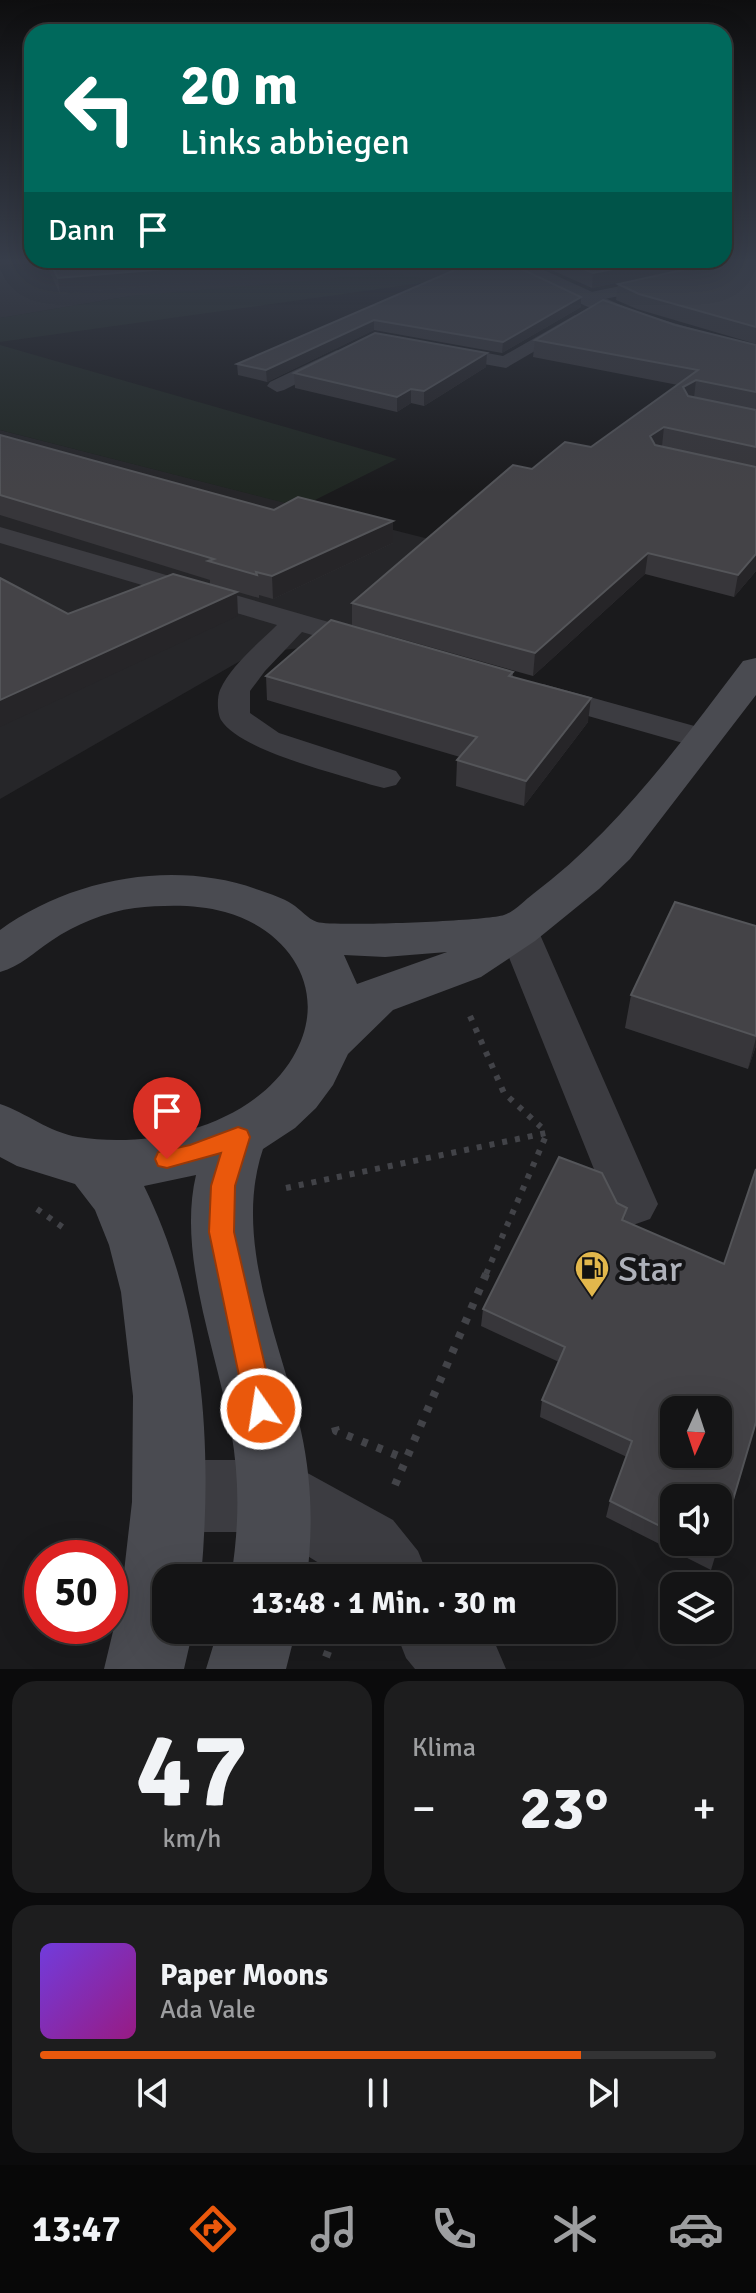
<!DOCTYPE html>
<html lang="de">
<meta charset="utf-8">
<style>
:root{--surface:#141415;--page:#1d1d1e;--text:#f1f3f6;--muted:#9d9ea0;--line:#333334;--accent:#ea580c}
body{margin:0;font-family:Signika,sans-serif;background:var(--page);color:var(--text);height:100vh;display:flex;flex-direction:column;font-size:30px;white-space:nowrap}
*{box-sizing:border-box;margin:0}
p{font-size:26px;color:var(--muted)}
.icon{flex:none;width:44px;height:44px;fill:none;stroke:currentColor;stroke-width:2;stroke-linecap:round;stroke-linejoin:round}
.map{position:relative;height:1669px;overflow:hidden}
.drawer{display:flex;flex-direction:column;gap:12px;padding:12px;background:#0b0b0c;flex:1}
.drawer>*{flex:none}
.top-card{position:absolute;left:24px;top:24px;width:708px;height:244px;border-radius:24px;box-shadow:0 8px 32px #0002,0 0 0 2px var(--line);background:#00695c;color:#fff;overflow:hidden}
.needle{width:52px;rotate:183deg}
.fabs{position:absolute;left:660px;top:1396px;display:grid;gap:16px}
.fabs a{display:grid;place-items:center;width:72px;height:72px;border-radius:16px;background:var(--surface);box-shadow:0 8px 32px #0002,0 0 0 2px var(--line);font-size:40px}
.speed{position:absolute;left:24px;top:1540px;display:flex;gap:16px;font-size:40px;font-weight:700;text-align:center}
.speed>*{display:grid;place-content:center;width:104px;height:104px;border-radius:50%;background:var(--surface);box-shadow:0 8px 32px #0002,0 0 0 2px var(--line);line-height:1}
.speed .limit{border:12px solid #d22;background:#fff;color:#111}
.pin{position:absolute;display:grid;place-items:center;width:68px;height:68px;color:#fff;margin:-82px -34px;border-radius:50% 50% 50% 0;rotate:-45deg;box-shadow:0 0 8px #0007}
.pin .icon{rotate:45deg}
.me{position:absolute;width:88px;margin:-44px;rotate:347deg;stroke-linejoin:round;filter:drop-shadow(0 0 6px #0008)}
.turn{display:flex;align-items:center;gap:28px;height:168px;padding:0 24px;font-size:36px}
.turn .icon{width:104px;height:104px;stroke-width:2.5}
.turn b{display:block;font-size:56px;line-height:68px}
.then{display:flex;align-items:center;height:76px;padding:0 24px;background:#0003;gap:16px;font-size:30px}
.big{font-size:60px;font-weight:700;line-height:1.1}
.drawer .card{flex:1;display:flex;flex-direction:column;justify-content:center;gap:12px;min-width:0;padding:0 28px;border-radius:24px;background:var(--page)}
.drawer .dial{align-items:center;gap:0}
.dial b{font-size:104px;line-height:1}
.song{display:flex;align-items:center;gap:24px}
.cover{width:96px;height:96px;border-radius:12px;background:linear-gradient(135deg,hsl(260 70% 55%),hsl(310 70% 35%))}
.played{height:8px;border-radius:4px;background:linear-gradient(90deg,var(--accent) 80%,var(--line) 80%)}
.keys{display:flex;justify-content:space-around;direction:ltr}
.heat{display:flex;justify-content:space-between;align-items:center;font-size:44px;direction:ltr}
.drawer .tiles{flex:1;display:grid;gap:12px;grid-template-columns:1fr 1fr}
.card:last-child{grid-column:span 2}
.trip{position:absolute;left:152px;top:1564px;width:464px;height:80px;border-radius:24px;background:var(--surface);box-shadow:0 8px 32px #0002,0 0 0 2px var(--line);font-weight:700;line-height:80px;text-align:center}
.tab-bar{display:flex;height:128px;justify-content:space-around;align-items:center;background:#080808;color:var(--muted)}
.tab-bar .icon{width:56px;height:56px}
.tab-bar .active{color:var(--accent)}
.tab-bar b{font-size:36px;color:var(--text)}
.map>svg:first-child{display:block}
.built{fill:#262629}
.green{fill:#202722}
.lines{fill:none;stroke-linecap:round;stroke-linejoin:round}
.path-far1{stroke:#424348;stroke-width:6;stroke-dasharray:5 8;stroke-linecap:butt}
.path{stroke:#424348;stroke-width:8;stroke-dasharray:6 10;stroke-linecap:butt}
.lane{fill:#3c3c41;fill-rule:evenodd}
.street{fill:#3c3c41;fill-rule:evenodd}
.secondary{fill:#4a4b51;fill-rule:evenodd}
.wall{fill:#37363a;fill-rule:evenodd}
.shaded-wall{fill:#262528}
.building{fill:#444347;stroke:#545559;stroke-width:2;fill-rule:evenodd}
.route{fill:#ea580c;stroke:#983908;stroke-width:2}
.labels{text-anchor:middle;stroke-width:8;stroke-linejoin:round;paint-order:stroke}
.near-poi-label{font-size:36px;fill:#aeb1ba;stroke:#151517;text-anchor:start}
</style>
<div class="map">
<svg width="756" height="1669" viewBox="0 0 756 1669">
<rect width="100%" height="100%" fill="#1a1a1c"/>
<path class="built" d="M0,259L32,260H498L436,281L131,296L0,318Z
M0,430L480,552L376,640L254,653L0,799Z"/>
<path class="green" d="M392,273L436,281L0,342V318L131,296Z
M0,345L397,459L301,507L0,430Z"/>
<g class="lines">
<path class="path-far1" d="M470,1016L504,1093L541,1127
M286,1188L546,1133
M37,1209L68,1231
M486,1274L545,1138"/>
<path class="path" d="M335,1427L336,1431L406,1459
M395,1485L487,1272
M74,1626L72,1635L77,1638
M326,1657L336,1630"/>
<path class="lane" d="M0,259H32L33,260L26,264L0,265Z
M665,277L671,279V285L586,303L578,298L586,293Z
M575,315L581,316L584,320L581,324L506,368L439,356L430,350L439,344L503,356Z
M337,350L346,356L344,360L284,390L277,392L267,386L270,382Z
M0,527L377,636L382,642L377,648L367,651L302,632L265,671L250,691V713L279,733L396,771L401,778L396,785L384,788L372,785C335,773 241,751 221,720C217,713 217,697 220,690C231,665 259,643 277,625L0,543Z
M543,684L716,732L720,739L716,746L704,749L532,700L528,693L532,686Z
M518,917L532,921L538,930L658,1204L650,1219L633,1225L616,1219L608,1204L498,930L504,921Z"/>
<path class="street" d="M499,260H522L636,312L756,347V361C681,343 610,320 541,285C527,278 508,271 499,260Z
M168,1460H276L302,1470L393,1520L418,1551L429,1578H343L269,1532H168L142,1522L132,1496L142,1470Z
M395,1630H486L494,1641L506,1669H415L406,1658Z"/>
<path class="secondary" d="M756,658V695L630,859L599,889L535,941L481,977L393,1010L348,1054L333,1085L316,1108L295,1128L263,1149C232,1241 281,1341 301,1431C312,1481 313,1528 307,1578H231C239,1528 240,1481 231,1431C217,1352 177,1255 196,1175L144,1186C204,1308 213,1444 201,1578H166V1630H193L184,1669H104L121,1598L132,1502L133,1396L121,1292L109,1245L95,1210L75,1184L17,1166L0,1157V1104C27,1113 48,1132 78,1137C152,1149 252,1126 293,1057C331,993 291,930 225,912C196,904 165,905 135,908C105,912 76,924 51,941C33,953 21,966 0,972V930C72,878 175,859 259,890C270,894 283,898 292,904C300,909 308,919 317,922C334,927 486,921 504,915C514,912 525,900 533,894C617,831 680,744 743,661ZM447,952L357,984L344,955L385,957Z
M218,1630H296L286,1669H206Z"/>
</g>
<path class="wall" d="M756,259V344L637,309L616,300L618,284L707,264L592,288L529,260H724Z
M44,260H443L60,294Z
M517,267L581,297V307L502,353L374,330L267,382L238,375L237,364Z
M675,325L756,345V571L734,597L645,574L533,676L352,625V603L532,469L591,447L678,385L533,357L535,340Z
M486,367L424,406L411,403L397,412L295,388L294,373Z
M0,435L393,543L273,599L259,595V598L210,584V580L0,515Z
M513,672V677L588,722L524,806L456,786L457,760L460,757L267,700L266,676Z
M756,926V1046L748,1069L625,1028L631,995Z
M559,1157L602,1173L617,1203L627,1208L624,1221L724,1264L756,1169V1422L711,1570L606,1517L610,1501L627,1457L540,1417L542,1400L559,1362L481,1326L483,1309ZM674,1410H718V1454H674ZM674,1498H718V1542H674Z"/>
<path class="shaded-wall" d="M275,260H443L60,294L58,278Z
M659,260H707V264L592,288L593,273Z
M581,297V307L502,353L503,342Z
M374,320V330L267,382L266,370Z
M487,353L486,367L424,406V391Z
M696,380L694,398L681,405L683,387Z
M411,389V403L397,412V397Z
M664,427L662,446L647,455L650,436Z
M393,521V543L273,599L272,576Z
M648,553L645,574L533,676L535,653Z
M756,554V571L734,597L738,575Z
M237,592L238,616L0,727V700Z
M591,698L588,722L524,806L526,781Z
M756,1038V1046L748,1069Z"/>
<path class="building" d="M724,259H756V327L639,294L618,284L714,263L716,260H724Z
M49,260H275L58,278Z
M478,260H508L517,267L581,297L503,342L374,320L266,370L237,364Z
M563,260H659L593,273Z
M603,300L675,325L756,345V392L696,380L683,387L688,396L756,410V447L664,427L650,436L655,445L756,467V554L738,575L648,553L535,653L352,603L513,465L532,469L565,442L591,447L698,370L535,340Z
M375,333L487,353L424,391L411,389L397,397L294,373Z
M0,435L274,510L298,497L393,521L272,576L256,572L257,575L208,561L214,559L0,495Z
M173,574L237,592L0,700V578L68,614Z
M331,620L513,672L509,676L591,698L526,781L457,760L477,737L266,676Z
M675,902L756,926V1036L631,995Z
M559,1157L602,1173L617,1203L627,1208L622,1220L724,1264L756,1169V1422L717,1554L692,1542H718V1498H674V1533L610,1501L632,1441L542,1400L565,1347L483,1309ZM674,1410H718V1454H674Z"/>
<linearGradient id="sky" x2="0" y2="1"><stop stop-color="#0e0e0f"/><stop offset="0.53" stop-color="#383e4b"/><stop offset="1" stop-color="#383e4b" stop-opacity="0"/></linearGradient>
<rect width="756" height="492" fill="url(#sky)"/>
<path class="route" d="M238,1127L247,1130L250,1137L235,1186L234,1232L275,1409L271,1419L261,1423L250,1419L246,1409L209,1232L211,1186L221,1153L167,1168L158,1166L155,1159L158,1152L190,1145Z"/>
<defs>
<g id="fuel-pin" transform="scale(1.8)"><path d="M0 17L-7.5 6A9.5 9.5 0 1 1 7.5 6Z" fill="#e2b74c" stroke="#151517"/><path d="M-5.5-6h7V0h2V4h1.3V-2.5L3-4.5l.8-.8L6-3V5H2.5V1h-1V6h-7ZM-4.2-4.7v3.2H.2V-4.7Z" fill="#111"/></g>
</defs>
<g fill-rule="evenodd">
<use href="#fuel-pin" x="592" y="1268"/>
</g>
<g class="labels">
<g class="near-poi-label">
<text x="618" y="1281">Star</text>
</g>
</g>
</svg>
<div class="fabs">
<a><svg class="needle" viewBox="-14 -14 28 28"><path d="M0-13l5 13h-10z" fill="#e53935"/><path d="M0 13l5-13h-10z" fill="#9d9ea0"/></svg></a>
<a><svg class="icon" aria-label="sound" viewBox="0 0 24 24"><path d="M4 9h4l5-4v14l-5-4H4zM17 9q2 3 0 6"/></svg></a>
<a><svg class="icon" aria-label="layers" viewBox="0 0 24 24"><path d="M12 4l9 5-9 5-9-5zM3 14l9 5 9-5"/></svg></a>
</div>
<div class="speed"><div class="limit">50</div></div>
<div class="pin" style="left:167px;top:1159px;background:#d93025"><svg class="icon" aria-label="arrive" viewBox="0 0 24 24"><path d="M6 21V4h12l-3 4 3 4H6"/></svg></div>
<svg class="me" style="left:261px;top:1409px" viewBox="-20 -20 40 40"><circle r="17" fill="#ea580c" stroke="#fff" stroke-width="3"/><path d="M0-11L8 9 0 5-8 9z" fill="#fff"/></svg>
<div class="trip">13:48 · 1 Min. · 30 m</div>
<div class="top-card">
<div class="turn"><svg class="icon" aria-label="left" viewBox="0 0 24 24"><path d="M17 20v-9H6M10 6l-5 5 5 5"/></svg><div><b>20 m</b>Links abbiegen</div></div>
<div class="then">Dann<svg class="icon" aria-label="arrive" viewBox="0 0 24 24"><path d="M6 21V4h12l-3 4 3 4H6"/></svg></div>
</div>
</div>
<section class="drawer">
<div class="tiles">
<div class="card dial"><b>47</b><p>km/h</p></div>
<div class="card"><p>Klima</p>
<div class="heat"><a>−</a><b class="big">23°</b><a>+</a></div>
</div>
<div class="card">
<div class="song"><i class="cover"></i><div><b>Paper Moons</b><p>Ada Vale</p></div></div>
<div class="played"></div>
<div class="keys"><svg class="icon" aria-label="previous" viewBox="0 0 24 24"><path d="M18 5L8 12l10 7zM5 5v14"/></svg><svg class="icon" aria-label="pause" viewBox="0 0 24 24"><path d="M8 5v14M16 5v14"/></svg><svg class="icon" aria-label="next" viewBox="0 0 24 24"><path d="M6 5l10 7-10 7zM19 5v14"/></svg></div>
</div>
</div>
</section>
<nav class="tab-bar">
<b>13:47</b>
<svg class="icon active" aria-label="directions" viewBox="0 0 24 24"><path d="M12 3l9 9-9 9-9-9zM9 14v-3h6M13 9l2 2-2 2"/></svg>
<svg class="icon" aria-label="music" viewBox="0 0 24 24"><path d="M9 18V5l10-2v13"/><circle cx="6" cy="18" r="3"/><circle cx="16" cy="16" r="3"/></svg>
<svg class="icon" aria-label="phone" viewBox="0 0 24 24"><path d="M5 4h4l2 5-3 2q2 4 5 5l2-3 5 2v4C11 20 4 13 5 4z"/></svg>
<svg class="icon" aria-label="climate" viewBox="0 0 24 24"><path d="M12 3v18M4 7l16 10M4 17L20 7"/></svg>
<svg class="icon" aria-label="car" viewBox="0 0 24 24"><path d="M5 17H2v-5l4-1 3-4h7l3 4 3 1v5h-3M9 17h6M6 11h13"/><circle cx="7" cy="17" r="2"/><circle cx="17" cy="17" r="2"/></svg>
</nav>
